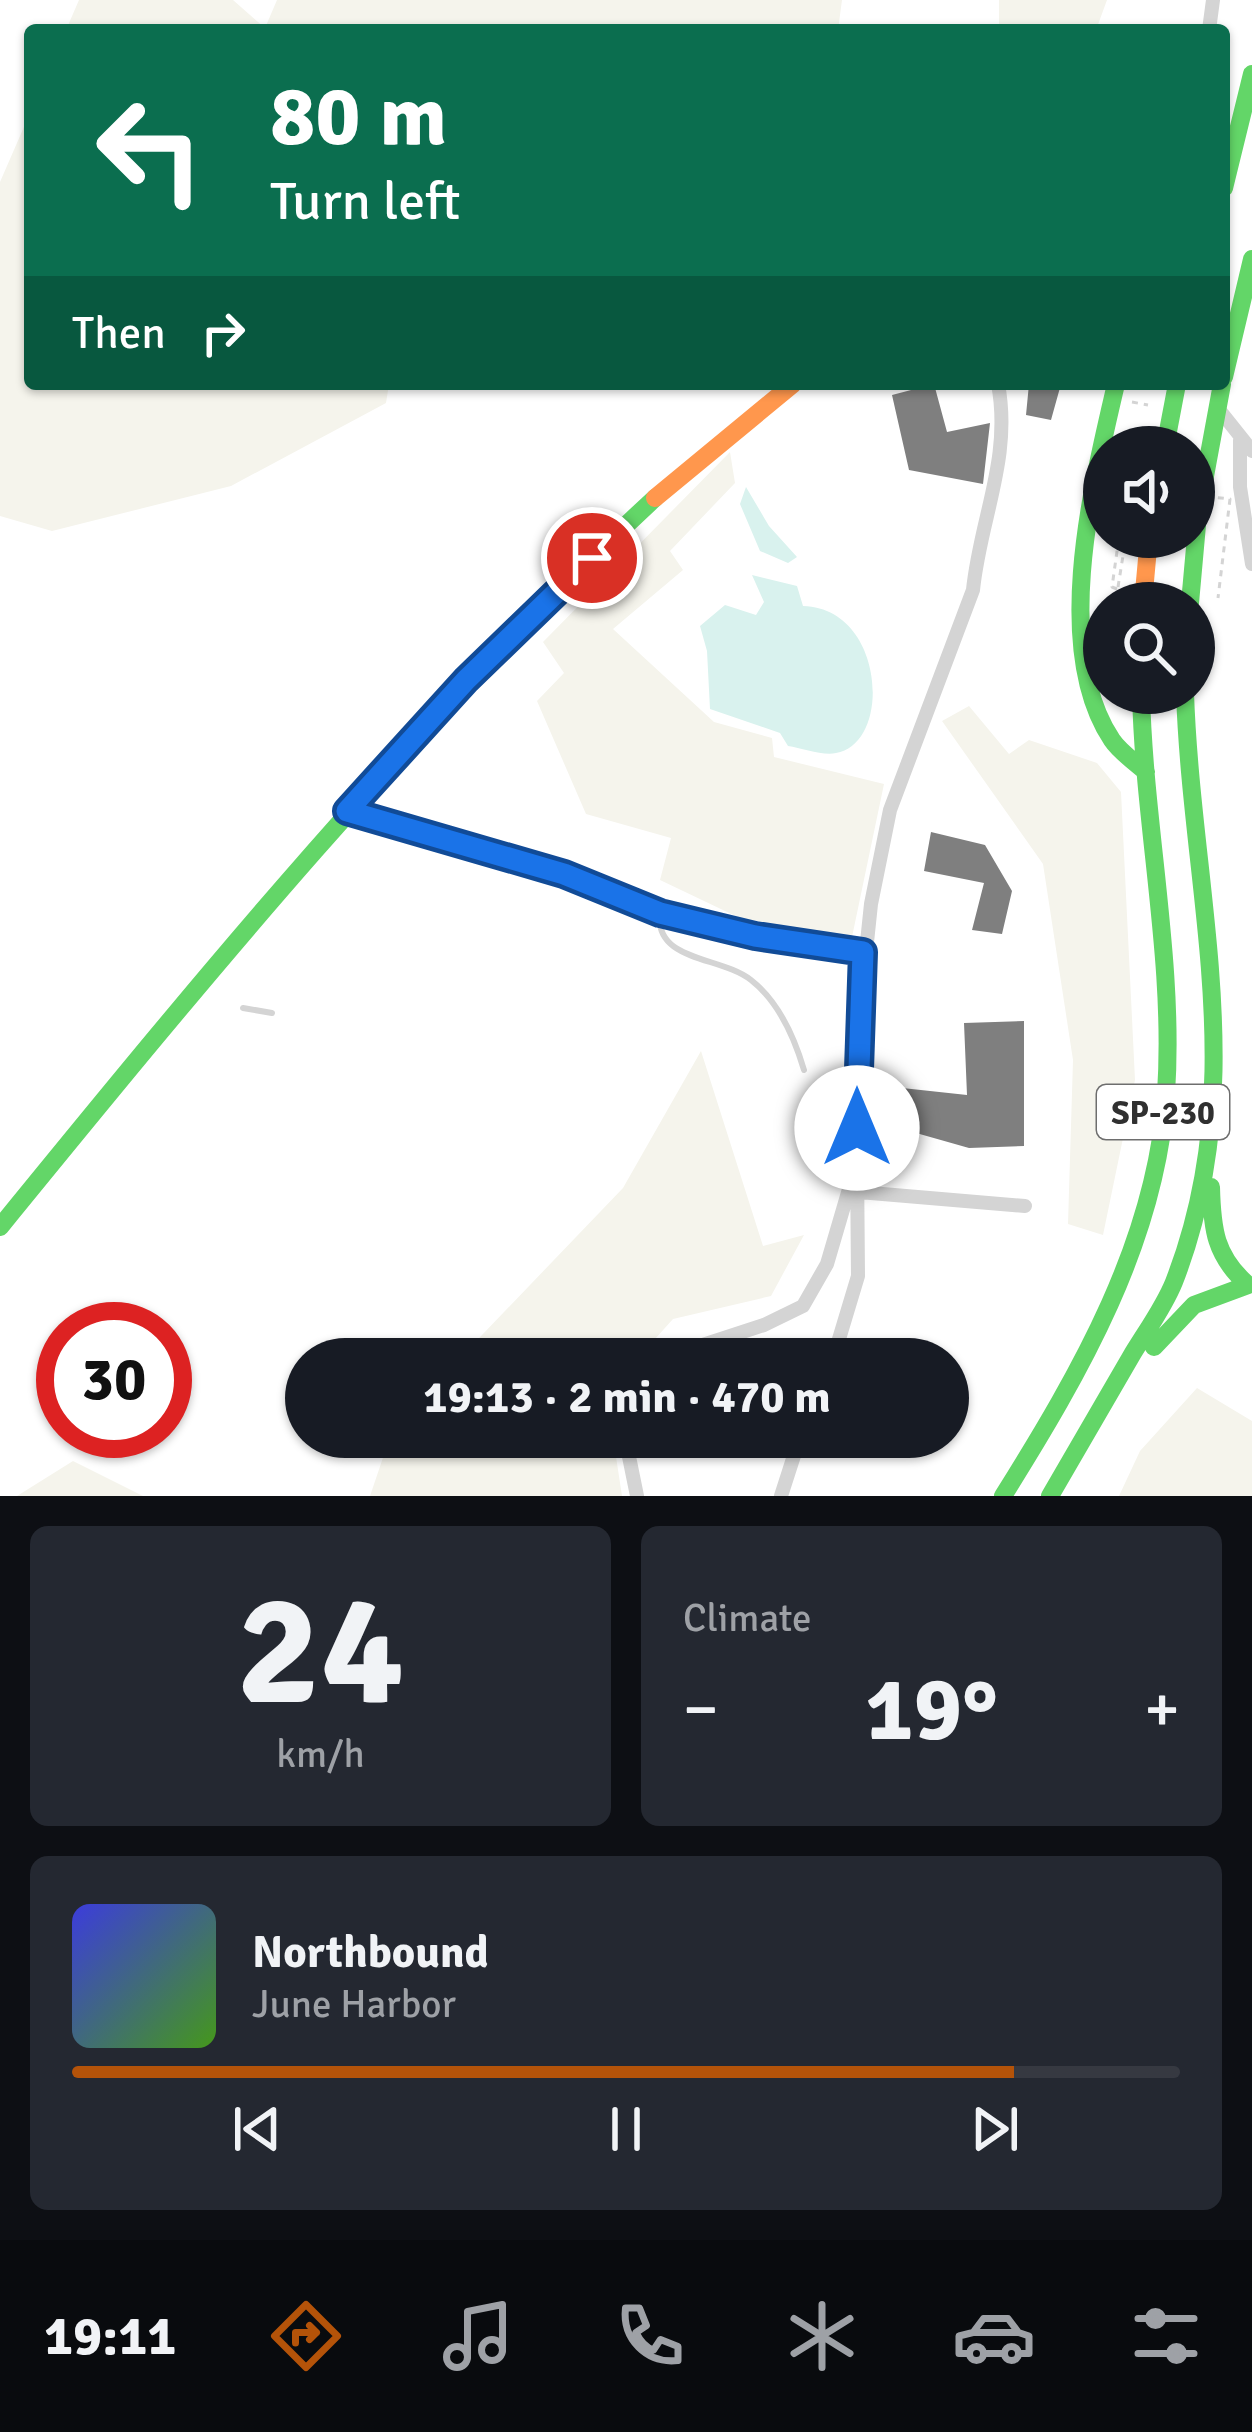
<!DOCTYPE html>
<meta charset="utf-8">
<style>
:root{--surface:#171b24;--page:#242831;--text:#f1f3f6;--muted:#9ea1a6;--line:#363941;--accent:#b45309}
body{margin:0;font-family:Signika,sans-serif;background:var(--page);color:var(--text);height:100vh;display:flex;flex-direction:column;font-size:45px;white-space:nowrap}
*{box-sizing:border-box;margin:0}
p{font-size:39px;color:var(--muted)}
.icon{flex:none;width:66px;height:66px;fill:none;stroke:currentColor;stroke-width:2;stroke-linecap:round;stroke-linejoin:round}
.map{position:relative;height:1496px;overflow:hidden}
.side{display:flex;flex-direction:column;gap:30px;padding:30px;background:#0d0f14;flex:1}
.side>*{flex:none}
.hud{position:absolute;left:24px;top:24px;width:1206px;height:366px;border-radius:12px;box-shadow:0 3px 9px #0004;background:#0b6e4f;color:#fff;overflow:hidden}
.controls{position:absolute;left:1083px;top:426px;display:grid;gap:24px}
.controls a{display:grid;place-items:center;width:132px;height:132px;border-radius:50%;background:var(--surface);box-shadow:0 3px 9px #0004;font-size:60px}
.speed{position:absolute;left:36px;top:1302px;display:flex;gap:24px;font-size:60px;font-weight:700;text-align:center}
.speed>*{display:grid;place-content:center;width:156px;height:156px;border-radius:50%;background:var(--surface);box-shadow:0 3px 9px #0004;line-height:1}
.speed .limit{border:18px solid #d22;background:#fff;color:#111}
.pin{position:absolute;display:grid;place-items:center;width:102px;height:102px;color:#fff;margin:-51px;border:6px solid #fff;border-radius:50%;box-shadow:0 3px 12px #0007}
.me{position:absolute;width:132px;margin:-66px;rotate:0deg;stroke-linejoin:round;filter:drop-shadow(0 0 9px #0008)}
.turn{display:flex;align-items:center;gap:42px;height:252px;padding:0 48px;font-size:54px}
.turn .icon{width:156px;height:156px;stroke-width:2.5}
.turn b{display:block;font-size:84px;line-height:102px}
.then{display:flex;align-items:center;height:114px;padding:0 48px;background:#0003;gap:24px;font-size:45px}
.big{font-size:90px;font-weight:700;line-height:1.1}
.side .tile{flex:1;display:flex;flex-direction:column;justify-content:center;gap:18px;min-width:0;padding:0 42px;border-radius:18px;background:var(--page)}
.side .dial{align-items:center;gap:0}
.dial b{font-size:156px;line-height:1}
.song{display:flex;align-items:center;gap:36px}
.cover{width:144px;height:144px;border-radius:18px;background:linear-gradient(135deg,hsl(240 70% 55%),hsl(100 70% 35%))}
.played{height:12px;border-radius:6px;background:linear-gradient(90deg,var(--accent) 85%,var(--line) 85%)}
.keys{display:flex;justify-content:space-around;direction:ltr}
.heat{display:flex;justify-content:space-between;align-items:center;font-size:66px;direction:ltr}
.side .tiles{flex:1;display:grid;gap:30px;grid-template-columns:1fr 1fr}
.tile:last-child{grid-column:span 2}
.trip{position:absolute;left:285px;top:1338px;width:684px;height:120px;border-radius:60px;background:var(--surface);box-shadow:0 3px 9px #0004;font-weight:700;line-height:120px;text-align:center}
.dock{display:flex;height:192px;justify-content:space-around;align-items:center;background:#090b0e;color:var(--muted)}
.dock .icon{width:84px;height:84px}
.dock .current{color:var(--accent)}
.dock b{font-size:54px;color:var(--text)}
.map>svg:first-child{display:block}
.green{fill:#f5f4ec}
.water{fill:#d9f2ee}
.building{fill:#7f7f7f}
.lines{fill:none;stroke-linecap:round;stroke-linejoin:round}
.path{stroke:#d4d4d4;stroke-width:3;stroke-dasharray:6 6;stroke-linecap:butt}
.lane{stroke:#d4d4d4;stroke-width:6}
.street{stroke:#d4d4d4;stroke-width:14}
.fast{stroke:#63d668;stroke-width:18}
.slow{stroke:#ff974d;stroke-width:18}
.path-bridge{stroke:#d4d4d4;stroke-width:3;stroke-dasharray:6 6;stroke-linecap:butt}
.route-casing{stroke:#114b97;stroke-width:30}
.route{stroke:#1a73e8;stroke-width:21}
.labels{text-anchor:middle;stroke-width:12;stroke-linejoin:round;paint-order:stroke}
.shield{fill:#fff;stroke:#6e6e6e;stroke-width:3}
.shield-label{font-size:33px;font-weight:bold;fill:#303030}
</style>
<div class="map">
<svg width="1252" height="1496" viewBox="0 0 1252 1496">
<rect width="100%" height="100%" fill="#fff"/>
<path class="green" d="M79,0H233L265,28L277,0H842L838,30H66Z
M999,0H1107L1096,30H999Z
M30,113V384H389L386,403L231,486L52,531L0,516V182Z
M730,452L735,483L670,551L683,570L613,629L714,722L772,738L774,757L884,784L852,937L746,921L660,880L671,838L586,814L537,701L564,673L543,642Z
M969,706L1009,754L1029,740L1097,763L1121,792L1135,1080L1103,1235L1068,1224L1073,1060L1043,864L942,721Z
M701,1051L763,1246L804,1235L771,1296L673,1319L637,1359H459L623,1188Z
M1197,1388L1252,1421V1496H1119L1140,1451Z
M390,1437H613L622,1496H370Z
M73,1461L143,1496H17Z"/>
<path class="water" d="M746,487L769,526L797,557L788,563L760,551L740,504Z
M752,575L797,586L803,606C885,608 893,743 836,753C823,756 802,748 788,746L780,733L710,709L707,651L700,626L725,605L756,615L764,602Z"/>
<path class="building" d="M934,384L947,432L990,423L983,484L909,470L892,395Z
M1029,384H1061L1051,420L1026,415Z
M931,832L985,845L1012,891L1002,934L972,930L984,883L924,871Z
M1024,1021V1146L969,1148L895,1127L893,1087L967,1095L964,1023Z"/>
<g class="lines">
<path class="path" d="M1132,402L1148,405
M1118,587L1126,537
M1117,589L1112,587L1119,537"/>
<path class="lane" d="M350,812L564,874L660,913L755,936L863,952
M660,913C654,962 721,956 751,980C779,1002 794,1036 804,1070
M243,1008L272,1013"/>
<path class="street" d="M1209,30L1213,0
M1217,407L1252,451
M1240,440V487L1252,564
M859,1192L1025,1206
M660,1359L764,1325L803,1306L827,1264L854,1172
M833,1359L858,1276L856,1047L871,904L890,810L973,590C980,519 1012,458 998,384
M625,1437L637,1496
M781,1496L800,1437"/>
<path class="fast" d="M1224,188L1252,74
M1224,377L1252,259
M1116,384C1093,483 1051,649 1112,740C1120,752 1135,762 1146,772
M1165,447L1177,384
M1190,603L1198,514L1222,384
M1211,1187C1212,1229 1215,1256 1248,1285
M0,1227C207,973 414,721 655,498
M1154,1347L1194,1305L1248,1285
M1003,1496C1080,1373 1156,1242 1166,1094C1175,961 1144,826 1141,693
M1050,1496C1078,1448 1105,1401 1133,1353C1147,1330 1164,1307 1174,1282C1252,1082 1192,897 1185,693"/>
<path class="slow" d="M655,498L793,384
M1143,603L1149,537"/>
<path class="path-bridge" d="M1194,495L1230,499L1218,598"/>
</g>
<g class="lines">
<g class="route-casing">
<path id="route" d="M592,558L466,680L347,811L564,874L660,913L755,936L863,952L857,1128"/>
</g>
<use href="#route" class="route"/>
</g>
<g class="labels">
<rect class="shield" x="1097" y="1085" width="132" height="54" rx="9"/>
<g class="shield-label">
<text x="1163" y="1124">SP-230</text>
</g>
</g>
</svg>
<div class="controls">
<a><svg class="icon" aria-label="sound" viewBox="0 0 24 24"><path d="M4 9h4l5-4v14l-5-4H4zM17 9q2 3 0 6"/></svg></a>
<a><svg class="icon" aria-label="search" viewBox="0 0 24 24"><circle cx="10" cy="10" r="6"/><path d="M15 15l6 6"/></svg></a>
</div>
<div class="speed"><div class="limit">30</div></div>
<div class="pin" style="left:592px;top:558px;background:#d93025"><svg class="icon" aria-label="arrive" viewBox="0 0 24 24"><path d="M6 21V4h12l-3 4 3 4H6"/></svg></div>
<svg class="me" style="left:857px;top:1128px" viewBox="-20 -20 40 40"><circle r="19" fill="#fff"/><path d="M0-13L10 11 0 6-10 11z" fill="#1a73e8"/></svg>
<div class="trip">19:13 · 2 min · 470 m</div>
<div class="hud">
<div class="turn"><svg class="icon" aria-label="left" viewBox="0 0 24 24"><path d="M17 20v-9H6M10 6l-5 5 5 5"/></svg><div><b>80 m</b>Turn left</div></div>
<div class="then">Then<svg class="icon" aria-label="right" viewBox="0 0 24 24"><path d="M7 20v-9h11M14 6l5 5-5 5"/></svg></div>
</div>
</div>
<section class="side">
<div class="tiles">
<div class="tile dial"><b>24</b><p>km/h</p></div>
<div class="tile"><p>Climate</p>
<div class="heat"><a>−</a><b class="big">19°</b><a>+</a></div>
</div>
<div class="tile">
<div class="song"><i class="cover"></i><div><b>Northbound</b><p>June Harbor</p></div></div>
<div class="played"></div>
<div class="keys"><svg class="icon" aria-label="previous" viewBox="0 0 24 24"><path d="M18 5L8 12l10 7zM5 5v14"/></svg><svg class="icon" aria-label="pause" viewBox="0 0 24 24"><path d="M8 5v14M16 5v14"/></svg><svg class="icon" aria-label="next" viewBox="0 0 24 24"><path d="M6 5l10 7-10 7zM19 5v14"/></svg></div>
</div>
</div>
</section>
<nav class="dock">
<b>19:11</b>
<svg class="icon current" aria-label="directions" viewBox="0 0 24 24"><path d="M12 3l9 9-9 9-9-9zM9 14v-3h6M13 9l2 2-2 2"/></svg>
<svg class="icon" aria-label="music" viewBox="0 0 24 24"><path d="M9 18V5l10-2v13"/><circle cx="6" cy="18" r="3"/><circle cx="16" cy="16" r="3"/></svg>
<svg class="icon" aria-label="phone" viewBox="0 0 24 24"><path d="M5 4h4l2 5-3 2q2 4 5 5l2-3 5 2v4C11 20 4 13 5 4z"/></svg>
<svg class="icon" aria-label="climate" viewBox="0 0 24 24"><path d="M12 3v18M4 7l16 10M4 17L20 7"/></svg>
<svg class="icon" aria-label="car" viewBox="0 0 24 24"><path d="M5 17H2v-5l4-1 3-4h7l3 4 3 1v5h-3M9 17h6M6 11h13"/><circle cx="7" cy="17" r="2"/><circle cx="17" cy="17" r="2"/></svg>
<svg class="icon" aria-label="filters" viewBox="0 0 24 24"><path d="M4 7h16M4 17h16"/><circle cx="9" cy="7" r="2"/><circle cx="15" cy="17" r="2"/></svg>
</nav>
